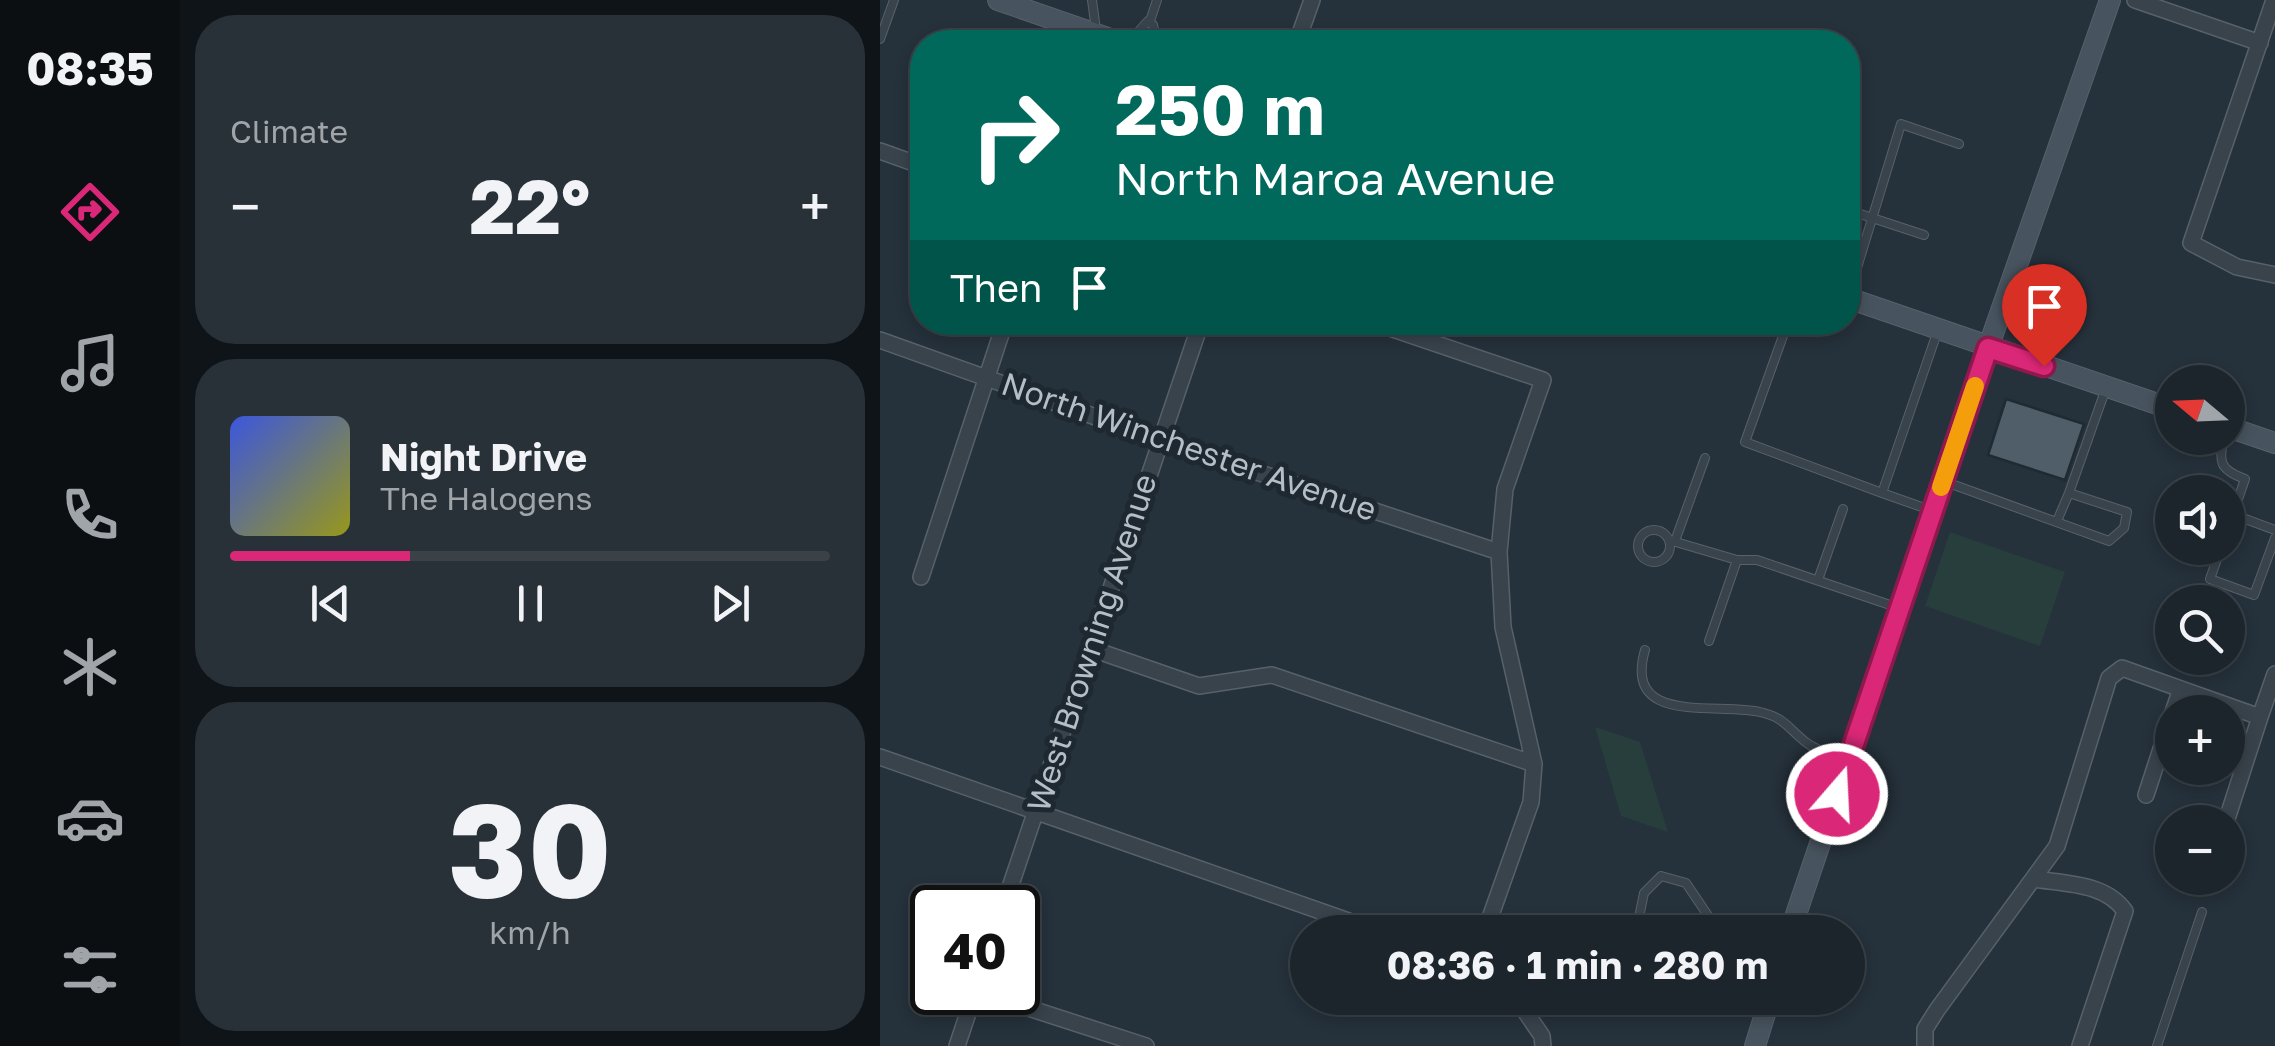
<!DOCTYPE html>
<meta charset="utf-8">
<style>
:root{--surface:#1c252c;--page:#293138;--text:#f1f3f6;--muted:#a0a5a9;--line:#3a4248;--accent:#db2777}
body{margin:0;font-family:"Golos Text",sans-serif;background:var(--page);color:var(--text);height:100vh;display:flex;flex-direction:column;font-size:38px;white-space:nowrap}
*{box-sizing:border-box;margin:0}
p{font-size:32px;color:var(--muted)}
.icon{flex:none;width:55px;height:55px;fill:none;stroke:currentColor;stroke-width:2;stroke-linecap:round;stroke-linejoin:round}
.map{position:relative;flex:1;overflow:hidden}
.panel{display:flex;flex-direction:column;gap:15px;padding:15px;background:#0f1418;width:700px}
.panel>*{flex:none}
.guide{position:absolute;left:30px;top:30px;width:950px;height:305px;border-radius:40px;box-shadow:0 5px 15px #0003,0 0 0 2px var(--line);background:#00695c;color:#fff;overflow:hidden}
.needle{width:65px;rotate:289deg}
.fabs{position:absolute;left:1275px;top:365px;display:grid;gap:20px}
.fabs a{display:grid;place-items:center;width:90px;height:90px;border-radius:50%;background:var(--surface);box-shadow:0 5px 15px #0003,0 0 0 2px var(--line);font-size:50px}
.speed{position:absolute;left:30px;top:885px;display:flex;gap:20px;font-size:50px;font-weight:700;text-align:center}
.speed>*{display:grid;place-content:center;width:130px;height:130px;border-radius:50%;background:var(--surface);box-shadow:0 5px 15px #0003,0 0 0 2px var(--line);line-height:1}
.speed .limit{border:5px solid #111;border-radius:15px;background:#fff;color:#111}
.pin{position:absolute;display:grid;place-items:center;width:85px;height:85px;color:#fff;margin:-102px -42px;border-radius:50% 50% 50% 0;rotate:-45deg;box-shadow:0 0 10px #0007}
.pin .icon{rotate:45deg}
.me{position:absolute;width:110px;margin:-55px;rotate:19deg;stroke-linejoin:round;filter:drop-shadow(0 0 8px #0008)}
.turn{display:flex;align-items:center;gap:35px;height:210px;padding:0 40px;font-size:45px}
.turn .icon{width:130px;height:130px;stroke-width:2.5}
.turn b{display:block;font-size:70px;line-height:85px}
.then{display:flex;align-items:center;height:95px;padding:0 40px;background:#0003;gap:20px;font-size:38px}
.big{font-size:75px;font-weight:700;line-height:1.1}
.panel .widget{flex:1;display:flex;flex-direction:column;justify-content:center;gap:15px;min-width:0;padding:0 35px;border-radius:40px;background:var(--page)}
.panel .dial{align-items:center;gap:0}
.dial b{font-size:130px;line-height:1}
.song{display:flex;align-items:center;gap:30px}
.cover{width:120px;height:120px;border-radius:15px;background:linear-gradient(135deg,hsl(230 70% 55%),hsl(60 70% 35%))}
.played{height:10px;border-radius:5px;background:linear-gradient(90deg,var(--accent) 30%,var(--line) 30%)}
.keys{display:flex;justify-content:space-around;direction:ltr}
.heat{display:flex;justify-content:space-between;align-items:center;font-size:55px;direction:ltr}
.trip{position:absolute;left:410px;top:915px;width:575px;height:100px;border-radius:50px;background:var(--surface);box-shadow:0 5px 15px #0003,0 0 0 2px var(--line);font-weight:700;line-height:100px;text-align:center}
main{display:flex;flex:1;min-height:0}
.tabs{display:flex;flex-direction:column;width:180px;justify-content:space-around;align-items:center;background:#0b0f12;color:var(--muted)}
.tabs .icon{width:70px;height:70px}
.tabs .current{color:var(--accent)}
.tabs b{font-size:45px;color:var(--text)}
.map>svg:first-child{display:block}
.green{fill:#283e3d}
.building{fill:#505e69;stroke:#202a33;stroke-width:2.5}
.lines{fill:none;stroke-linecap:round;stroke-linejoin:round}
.lane-casing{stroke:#57616a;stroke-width:10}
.street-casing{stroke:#57616a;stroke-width:18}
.secondary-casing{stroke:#57616a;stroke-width:22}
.lane{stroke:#39434c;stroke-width:8}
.street{stroke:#39434c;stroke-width:15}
.secondary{stroke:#47535e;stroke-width:20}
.route-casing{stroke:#8e194d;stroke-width:25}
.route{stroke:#db2777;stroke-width:18}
.slow{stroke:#f59e0b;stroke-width:18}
.labels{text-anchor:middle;stroke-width:10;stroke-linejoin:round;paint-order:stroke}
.street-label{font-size:32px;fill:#b5bec7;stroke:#1e2830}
</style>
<main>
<nav class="tabs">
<b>08:35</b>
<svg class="icon current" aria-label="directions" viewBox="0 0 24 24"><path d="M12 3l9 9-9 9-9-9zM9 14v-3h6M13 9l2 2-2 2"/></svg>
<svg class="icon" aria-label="music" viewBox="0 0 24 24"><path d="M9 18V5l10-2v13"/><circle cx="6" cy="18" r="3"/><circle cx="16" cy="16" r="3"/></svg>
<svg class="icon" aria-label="phone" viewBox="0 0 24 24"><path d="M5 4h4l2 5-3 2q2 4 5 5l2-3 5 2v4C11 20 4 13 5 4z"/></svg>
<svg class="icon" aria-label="climate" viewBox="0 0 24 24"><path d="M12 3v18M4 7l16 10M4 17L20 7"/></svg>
<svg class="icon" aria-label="car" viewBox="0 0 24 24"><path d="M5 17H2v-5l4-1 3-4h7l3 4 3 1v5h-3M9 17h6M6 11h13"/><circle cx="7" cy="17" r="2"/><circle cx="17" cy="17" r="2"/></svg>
<svg class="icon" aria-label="filters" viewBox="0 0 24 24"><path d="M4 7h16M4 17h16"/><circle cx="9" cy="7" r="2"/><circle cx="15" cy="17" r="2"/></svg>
</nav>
<section class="panel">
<div class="widget"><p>Climate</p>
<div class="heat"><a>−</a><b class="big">22°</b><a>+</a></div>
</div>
<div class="widget">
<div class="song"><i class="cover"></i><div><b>Night Drive</b><p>The Halogens</p></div></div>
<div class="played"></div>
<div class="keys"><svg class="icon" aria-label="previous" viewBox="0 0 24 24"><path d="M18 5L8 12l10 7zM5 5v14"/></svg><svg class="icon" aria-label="pause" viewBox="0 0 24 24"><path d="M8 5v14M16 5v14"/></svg><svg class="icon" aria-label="next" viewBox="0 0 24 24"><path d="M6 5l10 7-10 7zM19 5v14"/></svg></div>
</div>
<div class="widget dial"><b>30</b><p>km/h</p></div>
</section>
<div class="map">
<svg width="1395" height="1046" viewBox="0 0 1395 1046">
<rect width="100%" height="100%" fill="#25313b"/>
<path class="green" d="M1070,532L1185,572L1160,646L1045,606Z
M715,727L760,742L788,832L741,816Z"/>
<path class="building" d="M1126,399L1204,424L1185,480L1108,455Z"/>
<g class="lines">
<g class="lane-casing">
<path id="lane" d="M212,0L216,30
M270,21L277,0
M0,39L14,0
M249,42L268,21L273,25L277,42
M968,210L1044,235
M969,294L1021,124L1079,144
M908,322L865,442L1002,493L1058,330
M1344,438C1338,462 1340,470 1365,479L1348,528
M1063,481L1229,541L1244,528L1247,512L1189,493L1177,521
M1002,493L1053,511
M1189,493L1226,388
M1352,514L1395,530
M758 546a16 16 0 1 1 32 0a16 16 0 1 1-32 0Z
M789,540L857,560H877L1019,608
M795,541L825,458
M1341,548L1330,579L1374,595L1395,538
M938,580L963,509
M829,641L857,560
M765,650C742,729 843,700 884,713C903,718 908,727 922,739C932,749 950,754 964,760
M756,932L764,893L781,876L806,883L833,923L835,932
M1277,1046L1322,912"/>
</g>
<g class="street-casing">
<path id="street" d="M1255,0L1380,43
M1394,0L1311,243L1357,267L1395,275
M417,42L432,0
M0,151L42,166
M492,322L663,380L625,489L619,552L623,627L654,764L651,802L605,932
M0,340L280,440L619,552
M41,577L125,322
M209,648L319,686L392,675L654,764
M1293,712L1301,689L1380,717L1395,674
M0,757L500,932
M1266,795L1292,715
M1346,822L1380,717
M1154,879C1187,884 1225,883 1245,911L1200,1046
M123,908L321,322
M99,992L266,1046
M636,998L662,1036L663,1046
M77,1046L95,992
M1045,1046V1029L1057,1010L1177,846L1229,678L1242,668L1301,689"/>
</g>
<g class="secondary-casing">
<path id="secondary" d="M118,0L239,42
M968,298L1292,409
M1348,427L1395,443
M910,932L1108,348L1230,0
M875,1046L890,998"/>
</g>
<use href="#lane" class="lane"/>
<use href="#street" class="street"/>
<use href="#secondary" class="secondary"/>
</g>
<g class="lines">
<g class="route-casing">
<path id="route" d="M957,794L1108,348L1164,366"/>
</g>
<use href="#route" class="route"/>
<path class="slow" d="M1061,487L1095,386"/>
</g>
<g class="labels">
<g class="street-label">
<text transform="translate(309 447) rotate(19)" y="11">North Winchester Avenue</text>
<text transform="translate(212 643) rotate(-72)" y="11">West Browning Avenue</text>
</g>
</g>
</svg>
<div class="fabs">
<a><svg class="needle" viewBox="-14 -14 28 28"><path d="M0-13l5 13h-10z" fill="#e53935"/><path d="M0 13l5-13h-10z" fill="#a0a5a9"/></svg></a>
<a><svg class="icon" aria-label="sound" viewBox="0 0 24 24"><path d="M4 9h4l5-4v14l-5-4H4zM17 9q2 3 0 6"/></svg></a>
<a><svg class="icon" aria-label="search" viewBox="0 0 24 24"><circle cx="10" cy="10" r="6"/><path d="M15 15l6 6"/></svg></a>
<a>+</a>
<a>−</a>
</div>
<div class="speed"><div class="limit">40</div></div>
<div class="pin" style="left:1164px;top:366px;background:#d93025"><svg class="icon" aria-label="arrive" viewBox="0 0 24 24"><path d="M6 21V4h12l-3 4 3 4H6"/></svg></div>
<svg class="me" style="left:957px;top:794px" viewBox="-20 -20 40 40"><circle r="17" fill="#db2777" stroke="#fff" stroke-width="3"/><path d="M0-11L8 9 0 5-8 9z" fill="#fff"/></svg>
<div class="trip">08:36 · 1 min · 280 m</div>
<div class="guide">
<div class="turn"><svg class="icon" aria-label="right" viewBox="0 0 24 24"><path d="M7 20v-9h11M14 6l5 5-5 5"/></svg><div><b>250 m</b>North Maroa Avenue</div></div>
<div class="then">Then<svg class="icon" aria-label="arrive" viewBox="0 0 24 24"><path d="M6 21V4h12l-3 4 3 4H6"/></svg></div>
</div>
</div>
</main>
